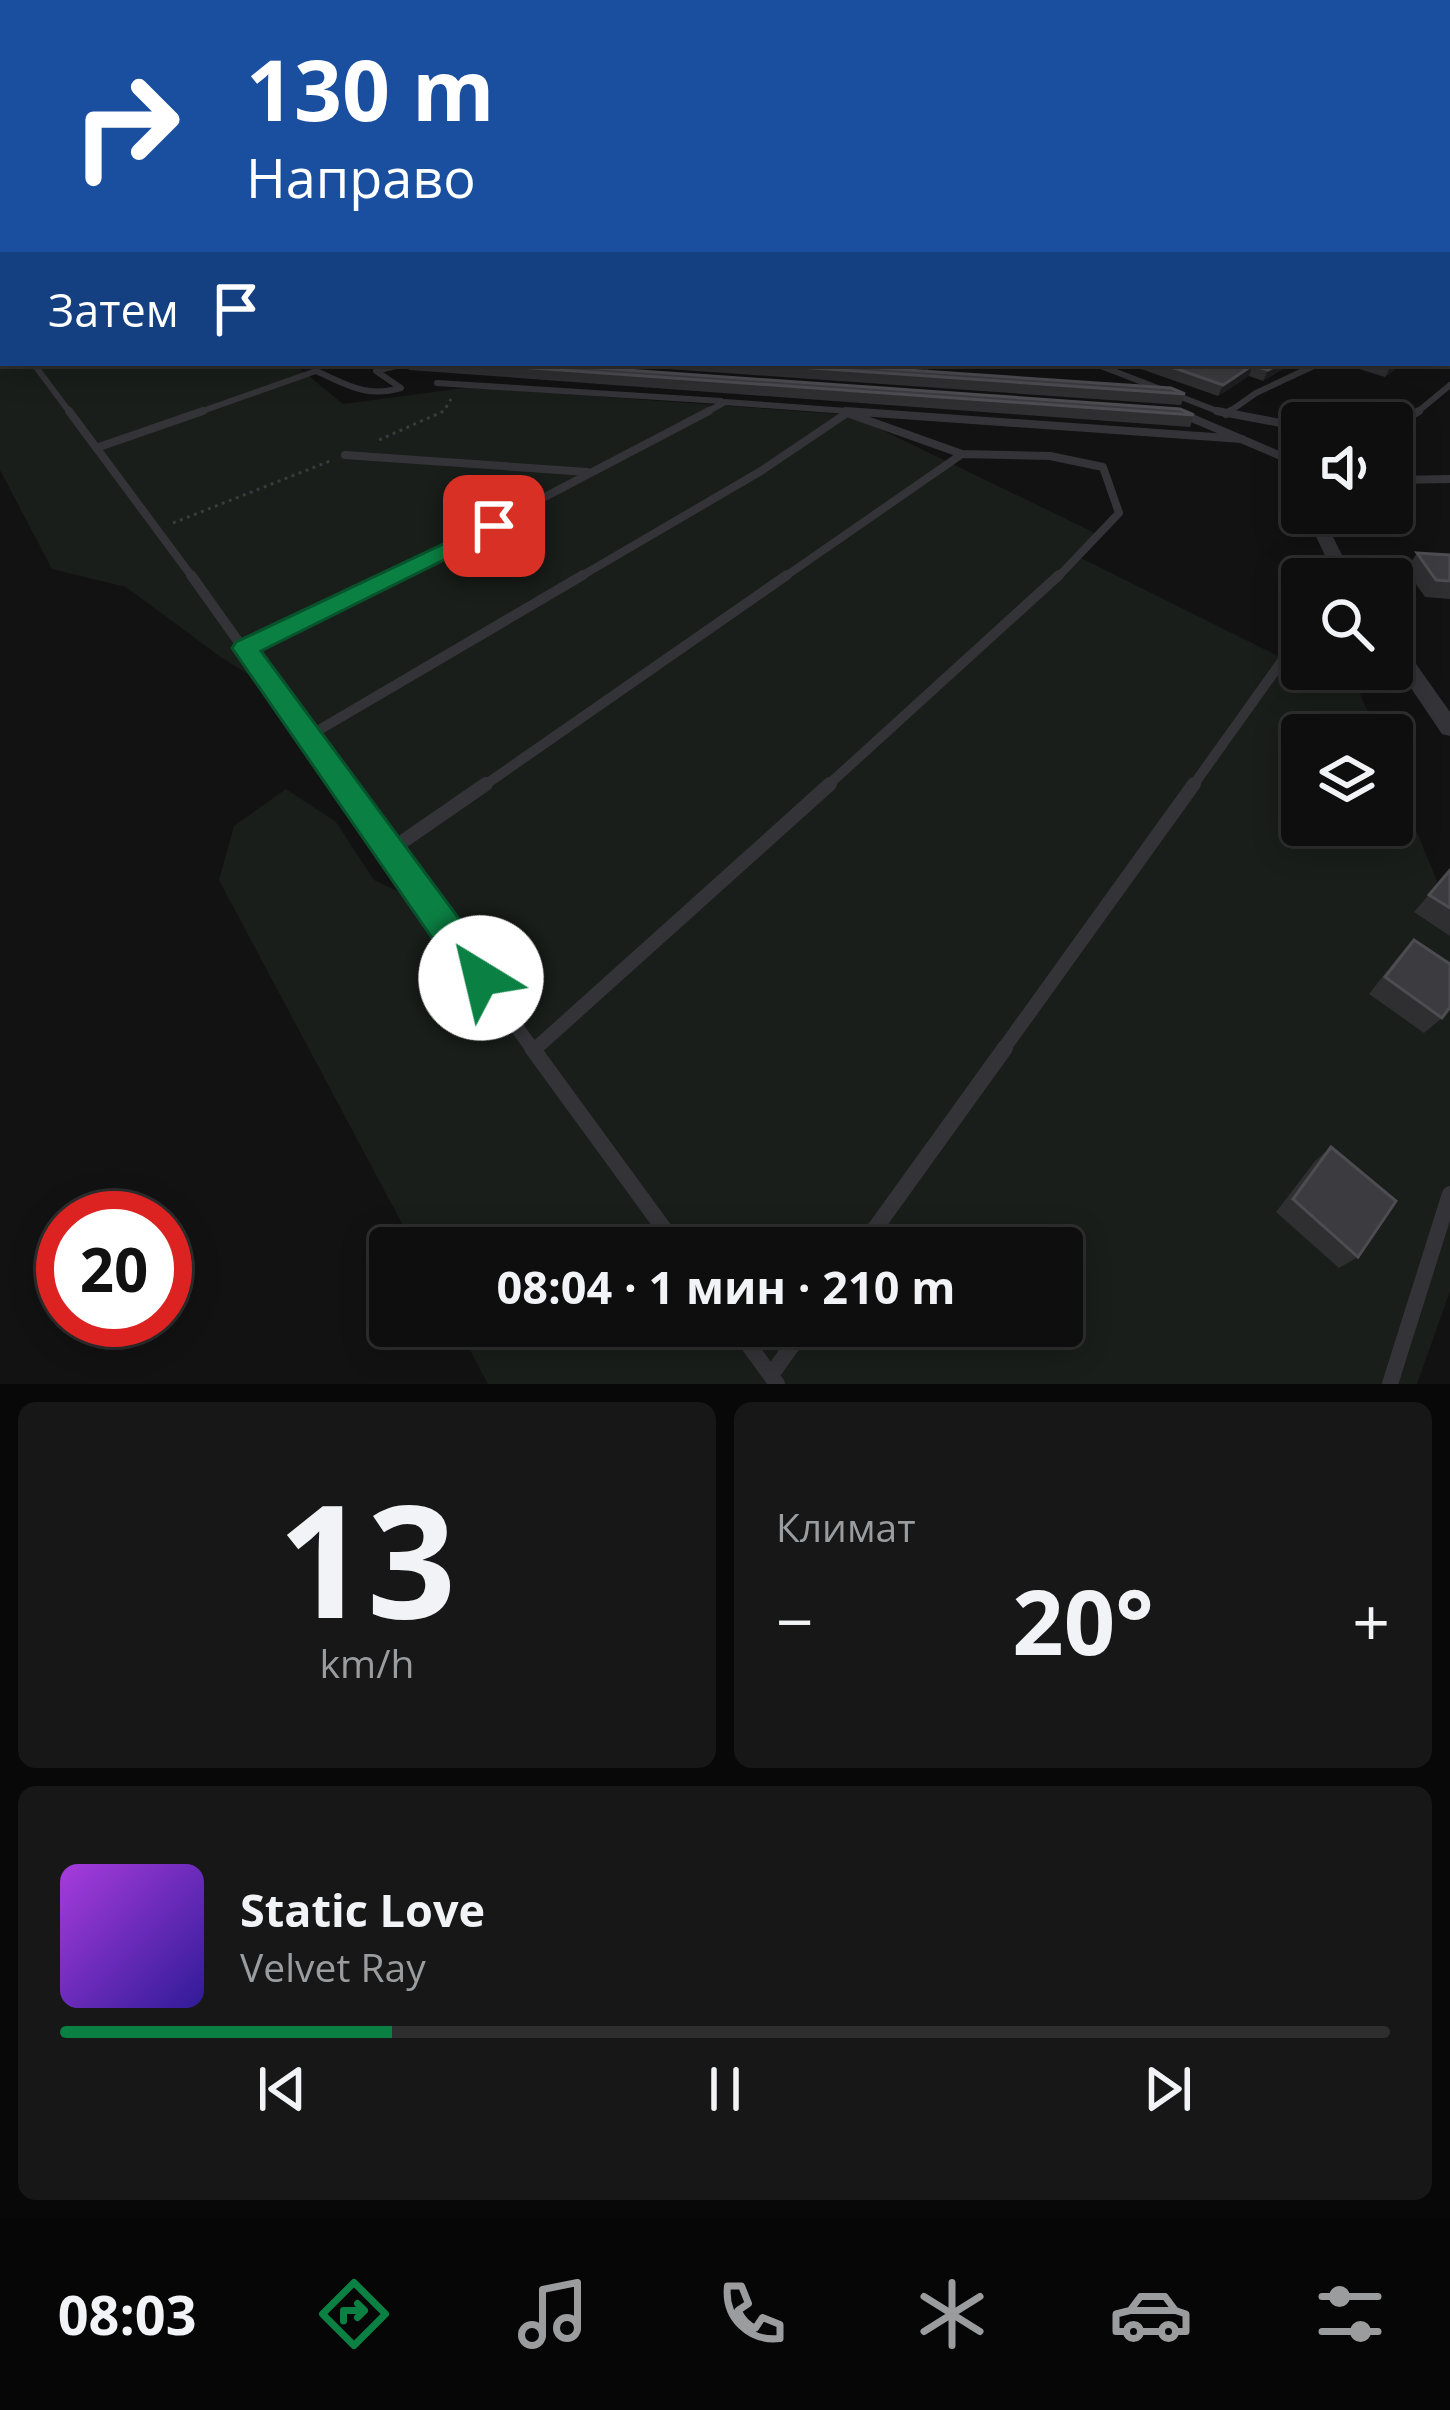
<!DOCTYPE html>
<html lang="ru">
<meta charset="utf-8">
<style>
:root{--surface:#0e0e0e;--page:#171717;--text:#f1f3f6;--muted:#9b9c9e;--line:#2e2e2e;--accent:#0b8043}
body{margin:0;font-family:"Open Sans",sans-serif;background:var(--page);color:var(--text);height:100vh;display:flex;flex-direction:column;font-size:45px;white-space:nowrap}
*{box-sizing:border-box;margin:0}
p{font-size:39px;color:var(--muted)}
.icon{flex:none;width:66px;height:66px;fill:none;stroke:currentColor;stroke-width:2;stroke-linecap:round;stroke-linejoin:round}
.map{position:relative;height:1384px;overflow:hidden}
.sheet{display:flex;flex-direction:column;gap:18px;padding:18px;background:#080808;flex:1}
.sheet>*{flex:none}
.guide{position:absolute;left:0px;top:0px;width:1452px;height:366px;box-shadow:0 6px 30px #0003,0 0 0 3px var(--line);background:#1a4fa0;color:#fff;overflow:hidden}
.tools{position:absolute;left:1281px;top:402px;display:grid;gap:24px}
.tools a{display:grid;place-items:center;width:132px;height:132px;border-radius:12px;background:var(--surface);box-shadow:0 6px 30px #0003,0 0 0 3px var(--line);font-size:60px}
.speed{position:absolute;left:36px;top:1191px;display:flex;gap:24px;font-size:60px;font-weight:700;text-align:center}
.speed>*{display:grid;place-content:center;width:156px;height:156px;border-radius:50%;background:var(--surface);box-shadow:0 6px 30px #0003,0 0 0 3px var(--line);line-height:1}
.speed .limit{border:18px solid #d22;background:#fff;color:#111}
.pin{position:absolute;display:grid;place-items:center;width:102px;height:102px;color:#fff;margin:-51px;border-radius:24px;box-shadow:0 6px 18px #0006}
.me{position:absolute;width:132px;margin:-66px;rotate:324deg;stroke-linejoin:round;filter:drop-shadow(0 0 9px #0008)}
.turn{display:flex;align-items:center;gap:42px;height:252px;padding:0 48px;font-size:54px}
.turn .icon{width:156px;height:156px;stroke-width:2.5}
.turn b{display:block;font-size:84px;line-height:102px}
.then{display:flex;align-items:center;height:114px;padding:0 48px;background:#0003;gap:24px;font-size:45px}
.big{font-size:90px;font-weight:700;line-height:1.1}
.sheet .widget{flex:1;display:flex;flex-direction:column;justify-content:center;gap:18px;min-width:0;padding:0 42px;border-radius:18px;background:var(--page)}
.sheet .dial{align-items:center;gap:0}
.dial b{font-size:156px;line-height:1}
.song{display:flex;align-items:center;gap:36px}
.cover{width:144px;height:144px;border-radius:18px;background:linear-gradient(135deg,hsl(280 70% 55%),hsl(250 70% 35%))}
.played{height:12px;border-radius:6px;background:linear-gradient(90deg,var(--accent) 25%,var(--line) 25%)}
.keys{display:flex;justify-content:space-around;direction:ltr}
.heat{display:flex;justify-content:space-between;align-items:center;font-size:66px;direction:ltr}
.sheet .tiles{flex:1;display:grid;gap:18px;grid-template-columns:1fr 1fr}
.widget:last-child{grid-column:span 2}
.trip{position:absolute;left:369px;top:1227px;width:714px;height:120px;border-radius:12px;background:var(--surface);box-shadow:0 6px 30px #0003,0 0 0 3px var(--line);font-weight:700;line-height:120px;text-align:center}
.tab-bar{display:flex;height:192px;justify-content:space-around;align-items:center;background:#060606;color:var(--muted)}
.tab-bar .icon{width:84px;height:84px}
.tab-bar .selected{color:var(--accent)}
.tab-bar b{font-size:54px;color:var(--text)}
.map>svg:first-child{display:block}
.green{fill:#191e1a}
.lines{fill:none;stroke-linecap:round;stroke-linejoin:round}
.path{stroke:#3a3a3f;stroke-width:3;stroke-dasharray:3 4.5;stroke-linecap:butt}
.service-far4{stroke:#343438;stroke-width:6}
.service-far3{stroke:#343438;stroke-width:8}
.service-far2{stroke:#343438;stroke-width:10}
.service-far1{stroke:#343438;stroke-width:14}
.service{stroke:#343438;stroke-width:16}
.minor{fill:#343438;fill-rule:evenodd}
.wall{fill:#2f2e31}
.shaded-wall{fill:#1e1d1f}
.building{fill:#3c3b3f;stroke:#4c4c51;stroke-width:3}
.route{fill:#0b8043;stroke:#07532c;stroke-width:3}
</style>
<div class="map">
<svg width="1450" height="1384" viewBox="0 0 1450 1384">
<rect width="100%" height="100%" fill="#121213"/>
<path class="green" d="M293,363L343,404L471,387L851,415L1097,534L1081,558L1284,659L1302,653V669H1350L1377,735H1302V825H1392V771L1450,913V1291L1417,1384H488L457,1326H1062V1248H415L219,880L234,826L286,789L336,822L374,880L425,904L279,693L222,658L126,587L52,569L0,470V364Z"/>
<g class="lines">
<path class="path" d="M0,206V218
M379,440L444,411L451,399
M173,523L330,461"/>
<path class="service-far4" d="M0,323L3,327
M33,363L71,414
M1093,363L1225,414
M437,383L721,401
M194,414L316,371C348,385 366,398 401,388L376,371L407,363
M703,414L725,402L888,414
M1226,414L1256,393L1320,363
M1415,414L1450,385"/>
<path class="service-far3" d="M69,411L193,578
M846,411L1242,439
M1217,411L1302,427
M1180,413L1302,465
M1226,414L1231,411
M1392,427L1419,411
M96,448L203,411
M345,455L587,472
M1392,480L1450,479
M390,578L709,411
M578,578L761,471L847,413L962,454
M783,578L962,454L1050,456L1103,467L1119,513L1057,578"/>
<path class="service-far2" d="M191,575L342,787
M245,648L396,575
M307,737L583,575
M482,787L787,575
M826,787L1059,575
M1192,787L1302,633"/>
<path class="service-far1" d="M340,784L534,1051
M389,851L486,784
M534,1050L830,784
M1002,1051L1194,784"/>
<path class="service" d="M532,1048L678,1248
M861,1248L1005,1048
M735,1326L777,1384
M771,1375L806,1326
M1390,1384L1450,1194"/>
<path class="minor" d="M1305,513H1321L1354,579H1336Z
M1392,638L1399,640L1450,712V736L1442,734L1392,660Z"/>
</g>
<path class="wall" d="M327,363H384L370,367Z
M407,363H528L1194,415L1190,427L409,370Z
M582,363H804L1185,394L1181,405Z
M909,363H941L927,370Z
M1124,363H1293L1263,381L1249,376L1218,396Z
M1340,363H1403L1385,377Z
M1417,553L1450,555V599L1425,597L1406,570Z
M1450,870V936L1414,912Z
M1414,940L1442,1018L1424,1033L1369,994L1398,957Z
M1331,1147L1358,1257L1339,1268L1276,1212L1315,1161Z"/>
<path class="shaded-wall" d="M928,363H941L927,370Z
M1281,363H1293L1263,381L1268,370Z
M1395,363H1403L1385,377L1391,366Z
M1253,365L1249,376L1218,396L1223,385Z"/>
<path class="building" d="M462,363H528L1180,409L1194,415Z
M742,363H804L1171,388L1185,394Z
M1160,363H1281L1268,370L1253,365L1223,385Z
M1417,553L1450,555V581L1436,580Z
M1450,870V908L1429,895Z
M1414,940L1450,964V1007L1442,1018L1385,977Z
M1331,1147L1396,1201L1358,1257L1293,1199Z"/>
<linearGradient id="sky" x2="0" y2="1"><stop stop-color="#0a0a0a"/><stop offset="0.48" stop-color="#333944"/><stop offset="1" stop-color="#333944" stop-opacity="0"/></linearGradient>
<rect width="1450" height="374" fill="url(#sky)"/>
<path class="route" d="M494,520L502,522V531L261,651L494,966L499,978L494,990L481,995L468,990L232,648L236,642Z"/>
</svg>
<div class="tools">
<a><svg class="icon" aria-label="sound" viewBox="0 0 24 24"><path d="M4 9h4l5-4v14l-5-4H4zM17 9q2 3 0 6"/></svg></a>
<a><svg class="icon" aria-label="search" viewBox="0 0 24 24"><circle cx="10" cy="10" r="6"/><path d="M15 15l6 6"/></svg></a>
<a><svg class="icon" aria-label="layers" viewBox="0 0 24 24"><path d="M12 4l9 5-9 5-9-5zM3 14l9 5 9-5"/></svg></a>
</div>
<div class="speed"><div class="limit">20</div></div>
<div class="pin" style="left:494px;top:526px;background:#d93025"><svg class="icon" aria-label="arrive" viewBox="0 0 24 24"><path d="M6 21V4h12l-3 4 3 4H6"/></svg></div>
<svg class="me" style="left:481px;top:978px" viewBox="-20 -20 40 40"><circle r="19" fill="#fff"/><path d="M0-13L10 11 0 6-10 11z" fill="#0b8043"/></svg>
<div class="trip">08:04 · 1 мин · 210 m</div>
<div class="guide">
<div class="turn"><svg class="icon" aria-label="right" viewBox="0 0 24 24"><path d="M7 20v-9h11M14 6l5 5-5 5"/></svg><div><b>130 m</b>Направо</div></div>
<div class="then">Затем<svg class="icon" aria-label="arrive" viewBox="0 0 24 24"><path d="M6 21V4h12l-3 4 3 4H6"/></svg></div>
</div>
</div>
<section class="sheet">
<div class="tiles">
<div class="widget dial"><b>13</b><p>km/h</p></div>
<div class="widget"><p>Климат</p>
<div class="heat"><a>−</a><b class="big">20°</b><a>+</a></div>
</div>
<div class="widget">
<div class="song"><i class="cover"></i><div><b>Static Love</b><p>Velvet Ray</p></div></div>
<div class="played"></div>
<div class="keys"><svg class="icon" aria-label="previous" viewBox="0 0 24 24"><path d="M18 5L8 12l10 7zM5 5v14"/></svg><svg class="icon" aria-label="pause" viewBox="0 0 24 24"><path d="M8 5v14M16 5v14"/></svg><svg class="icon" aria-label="next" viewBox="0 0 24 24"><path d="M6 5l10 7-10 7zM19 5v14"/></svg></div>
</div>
</div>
</section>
<nav class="tab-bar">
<b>08:03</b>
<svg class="icon selected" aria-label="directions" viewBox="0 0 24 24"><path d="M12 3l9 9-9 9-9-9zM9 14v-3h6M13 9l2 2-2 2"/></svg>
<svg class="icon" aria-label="music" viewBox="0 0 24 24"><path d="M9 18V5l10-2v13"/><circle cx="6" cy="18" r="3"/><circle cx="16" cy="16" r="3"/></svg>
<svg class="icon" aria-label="phone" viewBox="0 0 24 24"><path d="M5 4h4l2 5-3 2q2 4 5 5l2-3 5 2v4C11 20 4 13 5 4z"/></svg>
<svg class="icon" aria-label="climate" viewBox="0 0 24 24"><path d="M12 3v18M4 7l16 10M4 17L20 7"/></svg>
<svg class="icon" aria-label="car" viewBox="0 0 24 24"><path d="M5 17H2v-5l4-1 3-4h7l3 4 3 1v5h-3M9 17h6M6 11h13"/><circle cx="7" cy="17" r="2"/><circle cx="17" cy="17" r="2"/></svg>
<svg class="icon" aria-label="filters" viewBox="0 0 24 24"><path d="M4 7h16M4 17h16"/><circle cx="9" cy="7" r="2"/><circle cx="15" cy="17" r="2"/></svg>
</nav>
